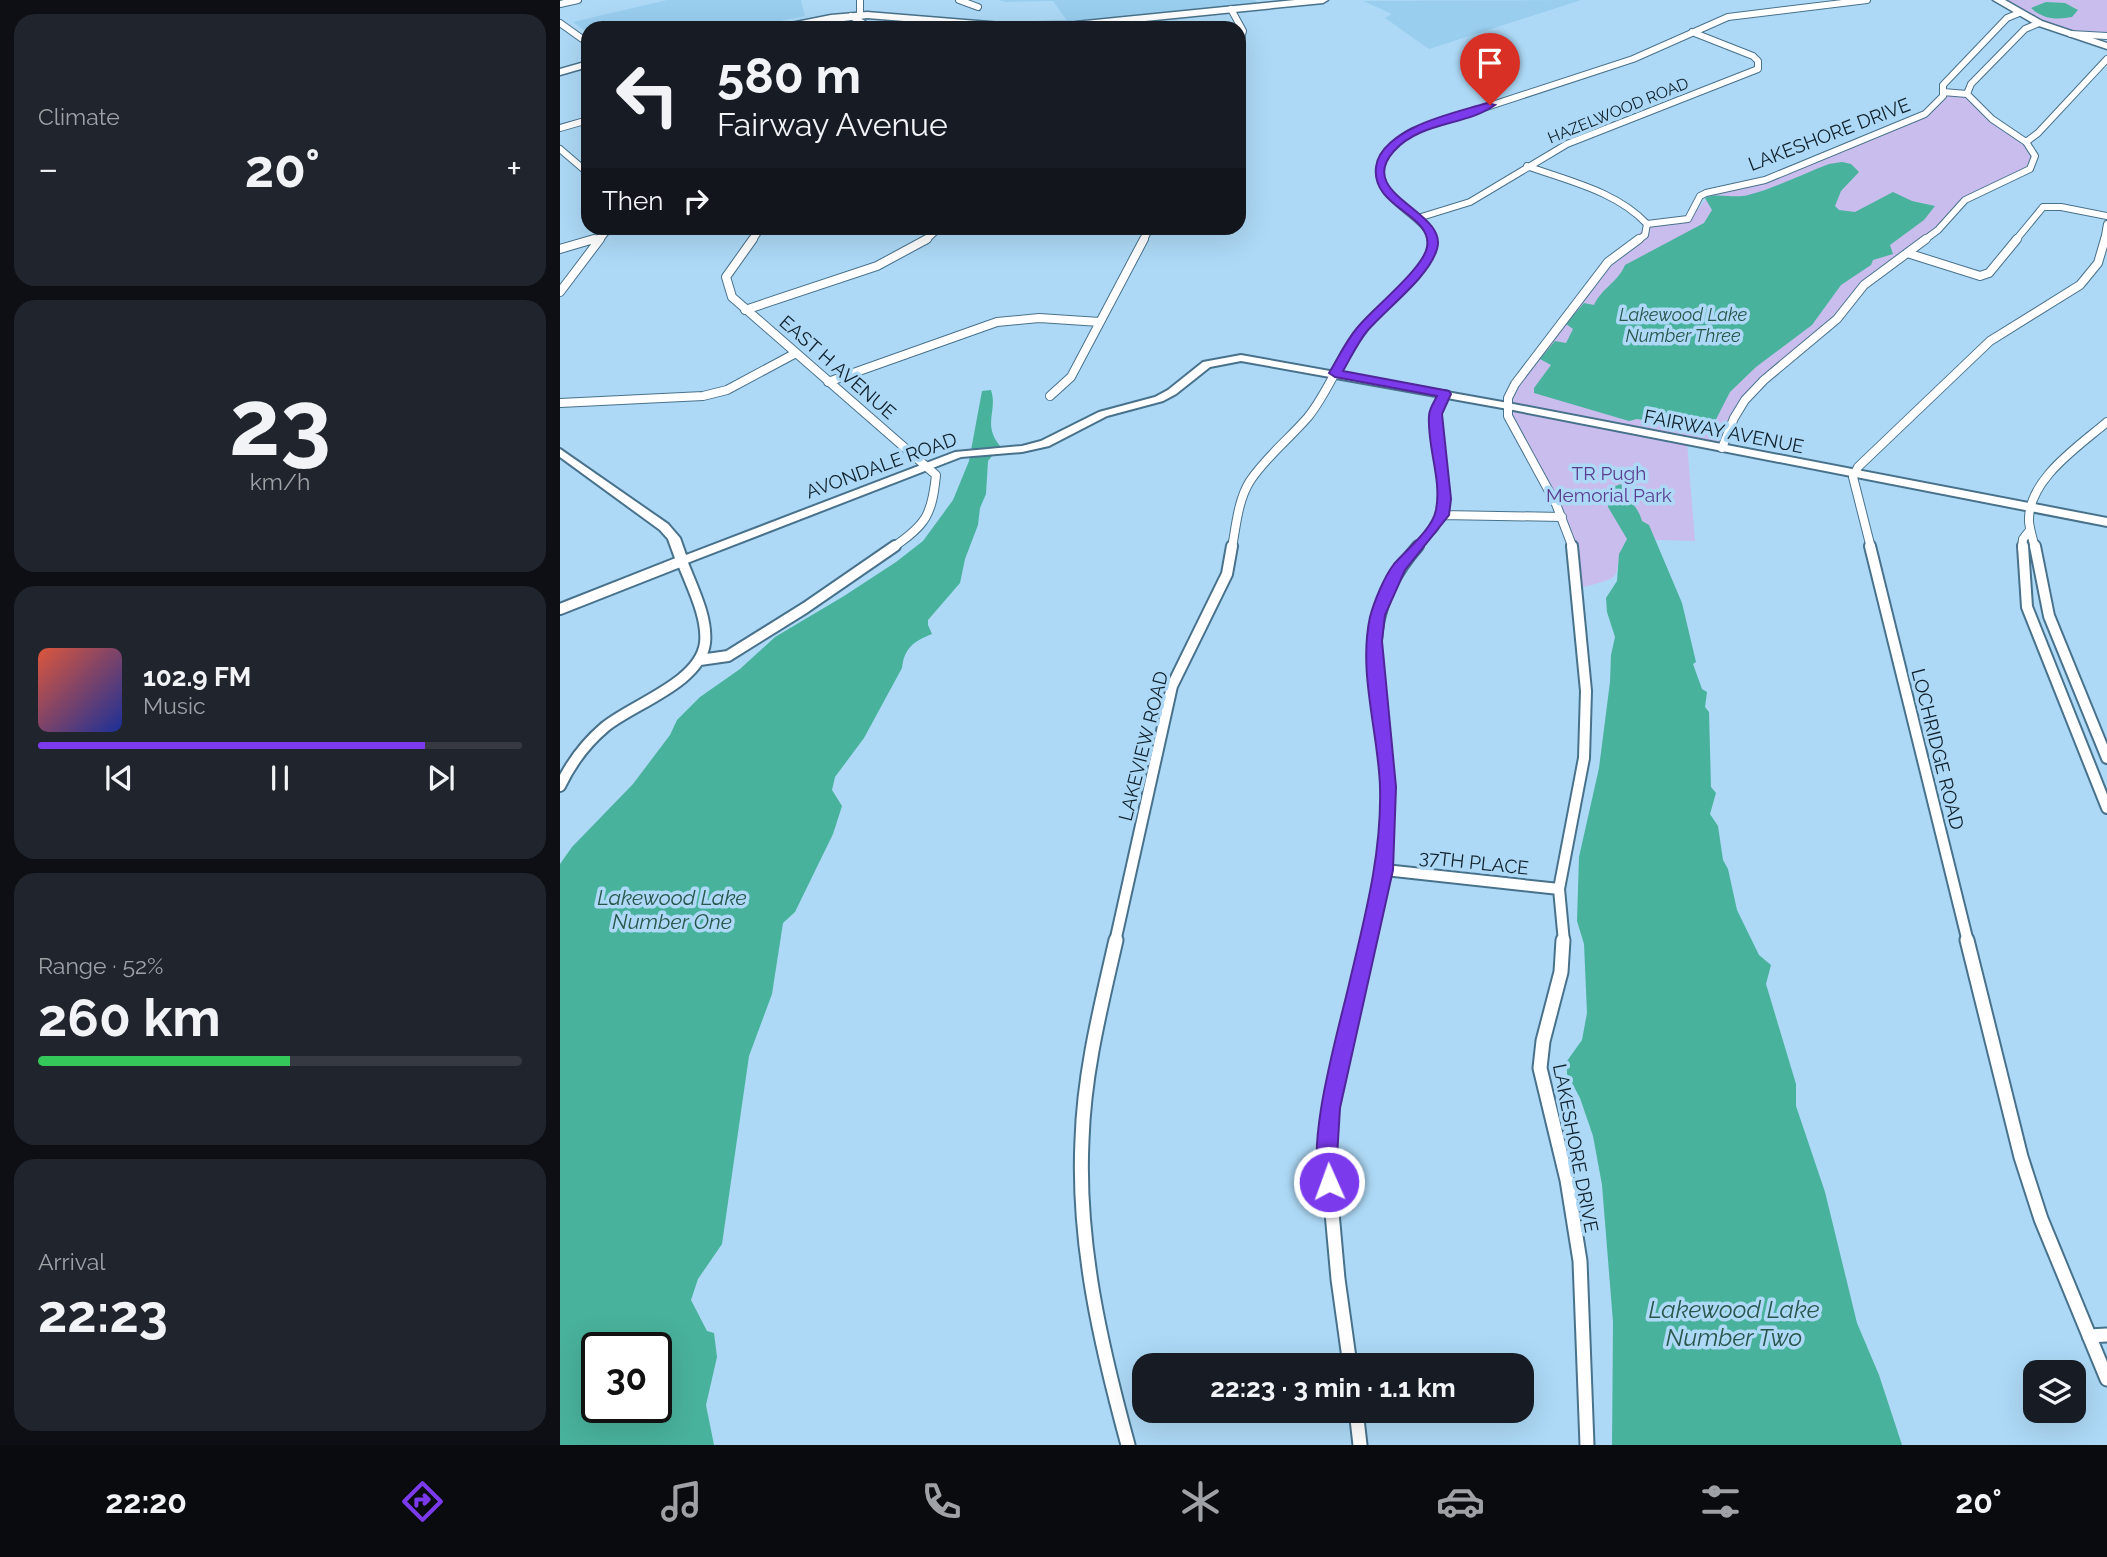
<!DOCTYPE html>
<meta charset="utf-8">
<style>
:root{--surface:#171b24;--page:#20242c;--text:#f1f3f6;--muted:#9ea1a6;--line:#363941;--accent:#7c3aed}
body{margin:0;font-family:Raleway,sans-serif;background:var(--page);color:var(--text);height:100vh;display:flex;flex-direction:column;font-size:26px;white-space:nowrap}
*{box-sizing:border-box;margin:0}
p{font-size:23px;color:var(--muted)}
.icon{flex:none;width:38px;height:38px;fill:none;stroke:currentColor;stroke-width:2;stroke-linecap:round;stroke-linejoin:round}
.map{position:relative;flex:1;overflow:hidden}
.details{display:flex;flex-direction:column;gap:14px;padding:14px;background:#0d0f14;width:560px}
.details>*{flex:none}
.hud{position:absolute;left:21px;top:21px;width:665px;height:214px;border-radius:21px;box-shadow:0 7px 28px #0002;background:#171b24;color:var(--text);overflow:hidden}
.tools{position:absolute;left:1463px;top:1360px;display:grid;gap:14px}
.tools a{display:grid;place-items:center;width:63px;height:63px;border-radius:14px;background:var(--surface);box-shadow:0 7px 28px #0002;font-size:35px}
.speed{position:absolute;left:21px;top:1332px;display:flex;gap:14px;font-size:35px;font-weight:700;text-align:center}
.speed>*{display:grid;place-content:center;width:91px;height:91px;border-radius:50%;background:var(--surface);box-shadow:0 7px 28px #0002;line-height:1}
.speed .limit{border:4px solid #111;border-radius:10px;background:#fff;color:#111}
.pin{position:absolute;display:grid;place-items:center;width:60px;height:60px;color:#fff;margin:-72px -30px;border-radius:50% 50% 50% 0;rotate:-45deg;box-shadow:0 0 7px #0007}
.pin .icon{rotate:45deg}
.me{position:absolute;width:77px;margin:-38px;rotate:358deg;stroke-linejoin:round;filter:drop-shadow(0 0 5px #0008)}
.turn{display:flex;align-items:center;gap:24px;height:147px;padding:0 21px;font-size:32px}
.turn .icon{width:91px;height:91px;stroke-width:2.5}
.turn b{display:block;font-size:49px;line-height:60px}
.then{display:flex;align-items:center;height:66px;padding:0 21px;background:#0003;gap:14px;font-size:26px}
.big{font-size:52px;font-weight:700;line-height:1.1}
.details .widget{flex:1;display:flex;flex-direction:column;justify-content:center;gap:10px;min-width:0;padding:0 24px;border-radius:21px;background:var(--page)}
.details .dial{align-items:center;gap:0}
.dial b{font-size:91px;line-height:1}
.song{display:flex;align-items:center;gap:21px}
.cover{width:84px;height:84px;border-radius:10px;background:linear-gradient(135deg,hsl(10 70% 55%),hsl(230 70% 35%))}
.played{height:7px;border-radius:4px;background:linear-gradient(90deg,var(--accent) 80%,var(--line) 80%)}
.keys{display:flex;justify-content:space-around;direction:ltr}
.heat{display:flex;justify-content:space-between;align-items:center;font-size:38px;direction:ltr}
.charge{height:10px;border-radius:5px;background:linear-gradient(90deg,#34c759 52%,var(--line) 0)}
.trip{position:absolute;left:572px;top:1353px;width:402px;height:70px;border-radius:21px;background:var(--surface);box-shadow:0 7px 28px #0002;font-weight:700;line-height:70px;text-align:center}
.tab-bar{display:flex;height:112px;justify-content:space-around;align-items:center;background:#090b0e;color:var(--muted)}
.tab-bar .icon{width:49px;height:49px}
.tab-bar .selected{color:var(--accent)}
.tab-bar b{font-size:32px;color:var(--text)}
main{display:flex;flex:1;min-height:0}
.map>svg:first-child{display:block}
.built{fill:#99ceef}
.green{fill:#c9bded}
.water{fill:#49b29c;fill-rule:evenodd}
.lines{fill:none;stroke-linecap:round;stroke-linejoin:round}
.minor-far3-casing{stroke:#48728b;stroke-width:8}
.minor-far2-casing{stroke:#48728b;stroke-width:10}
.minor-far1-casing{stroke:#48728b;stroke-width:14}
.minor-casing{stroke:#48728b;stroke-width:17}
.tertiary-casing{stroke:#48728b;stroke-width:4}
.primary-casing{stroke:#48728b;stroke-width:3}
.minor-far3{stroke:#fff;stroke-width:6}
.minor-far2{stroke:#fff;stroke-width:8}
.minor-far1{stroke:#fff;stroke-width:10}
.minor{stroke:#fff;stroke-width:13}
.tertiary{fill:#fff;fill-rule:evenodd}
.primary{fill:#fff;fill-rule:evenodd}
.route{fill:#7c3aed;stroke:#51269a;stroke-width:2}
.labels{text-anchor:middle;stroke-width:7;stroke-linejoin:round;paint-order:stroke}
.far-street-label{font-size:16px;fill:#0f202b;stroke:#add9f6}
.far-water-label{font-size:18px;font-style:italic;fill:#29564b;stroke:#add9f6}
.street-label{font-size:19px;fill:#0f202b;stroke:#add9f6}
.park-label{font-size:19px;fill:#5b3e91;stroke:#add9f6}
.water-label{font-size:21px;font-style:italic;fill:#29564b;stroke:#add9f6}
.near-water-label{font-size:24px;font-style:italic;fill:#29564b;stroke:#add9f6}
</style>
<main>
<section class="details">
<div class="widget"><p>Climate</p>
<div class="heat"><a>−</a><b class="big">20°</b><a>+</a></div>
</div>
<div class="widget dial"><b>23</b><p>km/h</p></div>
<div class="widget">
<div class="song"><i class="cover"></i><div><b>102.9 FM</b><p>Music</p></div></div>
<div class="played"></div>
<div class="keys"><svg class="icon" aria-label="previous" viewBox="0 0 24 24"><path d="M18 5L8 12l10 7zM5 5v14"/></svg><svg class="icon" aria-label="pause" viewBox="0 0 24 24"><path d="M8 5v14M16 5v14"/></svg><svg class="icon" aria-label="next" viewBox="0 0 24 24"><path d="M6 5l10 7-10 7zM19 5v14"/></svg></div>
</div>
<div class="widget"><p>Range · 52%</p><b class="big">260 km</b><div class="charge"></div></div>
<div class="widget"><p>Arrival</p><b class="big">22:23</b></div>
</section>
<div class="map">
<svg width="1547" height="1445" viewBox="0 0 1547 1445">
<rect width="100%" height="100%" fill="#add9f6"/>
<path class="built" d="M107,0H241L245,16L184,28H28V33L13,22Z
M438,0H695L697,3L507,21L493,1L446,2Z
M1021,0L869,49L825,18L832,14L803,1Z"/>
<path class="green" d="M1447,0H1547V37C1512,35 1471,28 1447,0Z
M1383,92L1407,94L1409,99L1466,142L1475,161L1450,181L1405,200L1386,221L1316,275L1277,319L1204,380L1174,418L1162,448L1127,442L1135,541L1067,539C1046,578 1075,575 1019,588L1010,539L946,404L1000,325L1087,224L1131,217L1150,195L1190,184L1365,114Z"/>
<path class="water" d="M1486,2L1505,3L1518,10L1512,17C1497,20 1483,19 1471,8Z
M1282,162L1291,164L1299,172L1281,191L1275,206L1279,210L1295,212L1333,192L1352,201L1375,206L1364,220L1330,245L1333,254L1313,260L1311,265L1281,285L1252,325L1196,367L1170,392L1150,431L1077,419L1069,421L974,393V388L991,365L980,359L995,341L1006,343L1013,329L1006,324L1024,303L1034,305C1042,288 1058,282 1065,265L1144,223L1152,210L1145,198C1157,192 1173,199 1188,195C1216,188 1242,174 1269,164Z
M431,390C438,411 422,424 440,446L428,461L426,494L420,508L418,525L405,559L400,583L368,620V625L372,634C354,641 344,648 342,668L304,738L275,777L272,790L282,806L273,834L235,912L223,923L212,994L189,1056L162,1244L138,1279L131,1300L147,1331L154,1333L157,1357L146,1405L154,1445H0V864L12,847L73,784L110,735L117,720L140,697L180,669L215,637L284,596L336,562L363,541L393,500L409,461L422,391ZM37,1348H96V1407H37Z
M1061,484C1066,498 1078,506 1082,521L1089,525L1122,603L1136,662L1133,664L1142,689L1147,692L1145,707L1149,712L1151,787L1156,793L1150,814L1158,826L1163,860L1168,869L1177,910L1199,955L1211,965L1206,984L1236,1084V1106L1265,1192L1297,1323L1319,1375L1342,1445H1052L1053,1322L1042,1185L1033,1136L1020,1098L1007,1074V1061L1022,1040L1027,1013L1024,944L1017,921L1019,857L1039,768L1050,682L1051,655L1055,637L1047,612L1046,598L1057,581L1059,554L1067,539L1048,507L1053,487Z"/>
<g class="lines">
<g class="minor-far3-casing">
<path id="minor-far3" d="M300,0V16
M399,0L418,7
M0,4L18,0
M671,9L683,31L679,46
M291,16L311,28
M0,23L28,43
M1511,34L1547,36
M1383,92L1407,94L1432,119L1466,142
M1407,94L1411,84L1465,29L1479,23
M0,128L28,120
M0,149L28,173
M967,166C1008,181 1056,191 1087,224
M858,218L910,202L1007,144L1198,69V61L1193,56L1132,32
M1087,224L1128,219L1140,196L1146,193L1205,180L1365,114L1383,96V85L1447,18L1459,13
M28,241L41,237
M39,241L49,228
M192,241L201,228
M365,241L379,228
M583,241L590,228
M873,241C863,211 816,203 821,167C824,150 839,139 853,131L1073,59L1168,17L1307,0
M1077,241L1085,235L1087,224
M1363,241L1378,230L1405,200L1470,169L1475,156L1466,142L1478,133L1547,59
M1455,241L1483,207H1501L1547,216
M1544,241L1547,224"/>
</g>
<g class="minor-far2-casing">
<path id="minor-far2" d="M193,239L166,277L172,297L376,475C372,515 366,525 332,548
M0,249L34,239
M1347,253L1420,276L1429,273L1457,239
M0,292L40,239
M185,310L317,266L367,239
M268,382L437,322L479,318L540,322
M490,396L511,377L584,239
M0,403L143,396L167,390L236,353
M1162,448L1174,418L1185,400L1204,380L1277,319L1304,285L1366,239
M882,515L1002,517
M672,548C676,526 678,500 690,481C706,457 729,439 748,417C769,391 780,357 801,330C819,307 875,270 872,239
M856,548L874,528L884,510L875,414L885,394
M1013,548L996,504L948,416V398L955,384L1048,262L1079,239
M1311,548L1293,477L1298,467L1430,341L1520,285L1538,263L1545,239
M1462,548L1463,539L1470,530
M1475,548C1473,540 1470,530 1469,522C1467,480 1519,446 1547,422"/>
</g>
<g class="minor-far1-casing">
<path id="minor-far1" d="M1310,546L1408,942
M1463,546L1467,607L1547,808
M1475,546L1489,616L1547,758
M0,609L122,561C131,585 148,617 145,643C140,683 73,704 45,727C26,743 11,763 0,786
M140,660L168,656L245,608L335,546
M825,870L999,889
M555,942L612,686L667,574L672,546
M808,942C814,918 822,893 825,869C828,843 828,815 828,789C828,694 785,629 858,546
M1004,942L999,889L1024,758L1026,691L1012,546"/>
</g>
<g class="minor-casing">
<path id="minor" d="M556,940C541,1006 524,1072 522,1140C517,1244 541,1346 568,1445
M1003,940L1001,972L983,1041L980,1068L1007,1180L1020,1261L1027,1445
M1407,940L1461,1157L1481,1219L1547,1379
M1529,1336L1547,1335
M790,1365L778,1279L767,1157L770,1108L808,940
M796,1410L800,1445"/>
</g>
<g class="tertiary-casing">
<path id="tertiary" d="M681,355L948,403L1547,518V526L948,409L681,361L650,367L616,394L603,401L547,416L489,446L462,452L401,457L122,565L116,561L108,539L100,530L0,457V449L108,524L120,538L126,555L395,452L462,446L481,441L539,412L595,397L608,390L643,362Z"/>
</g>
<g class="primary-casing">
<path id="primary" d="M735,0H768L763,3L515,28H431L307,18L229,28H206L271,15L307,12L442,23L515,22Z
M1433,0H1445L1482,21L1547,43V49L1476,25Z
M28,61V67L0,75V69Z"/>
</g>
<use href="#minor-far3" class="minor-far3"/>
<use href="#minor-far2" class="minor-far2"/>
<use href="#minor-far1" class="minor-far1"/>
<use href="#minor" class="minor"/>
<use href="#tertiary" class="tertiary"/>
<use href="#primary" class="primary"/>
</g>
<path class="route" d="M927,103L935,105C906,126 861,121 834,151C794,195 889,211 877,249C869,277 828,307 808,330C798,342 791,357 783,371L889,391L891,394L882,414L891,499L889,515L845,570L825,615L822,641L836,787L833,870L780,1108L777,1157L780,1182L777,1188L769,1190L762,1188C743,1148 780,1025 790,980C805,916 822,853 820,786C818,731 798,672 810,617C814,602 824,577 834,564C847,549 872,530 876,510C882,479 867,447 869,416C869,409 874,402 877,396L775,377L769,373C778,358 786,341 797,328C812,309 864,268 867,247C873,214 811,208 816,167C818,148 840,134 855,127C877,116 904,110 927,103Z"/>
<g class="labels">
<g class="far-street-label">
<text transform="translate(1058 110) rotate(-22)" y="6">HAZELWOOD ROAD</text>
</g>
<g class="far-water-label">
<text x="1123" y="321">Lakewood Lake<tspan x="1123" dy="21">Number Three</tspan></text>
</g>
<g class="street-label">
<text transform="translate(1269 134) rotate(-21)" y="7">LAKESHORE DRIVE</text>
<text transform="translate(278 367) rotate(41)" y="7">EAST H AVENUE</text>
<text transform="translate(1164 431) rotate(11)" y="7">FAIRWAY AVENUE</text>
<text transform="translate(321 465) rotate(-20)" y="7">AVONDALE ROAD</text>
<text transform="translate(583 746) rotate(-76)" y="7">LAKEVIEW ROAD</text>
<text transform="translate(1378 749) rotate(76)" y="7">LOCHRIDGE ROAD</text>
<text transform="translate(914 862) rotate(6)" y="7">37TH PLACE</text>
<text transform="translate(1016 1148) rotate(79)" y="7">LAKESHORE DRIVE</text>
</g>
<g class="park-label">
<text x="1049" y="480">TR Pugh<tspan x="1049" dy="22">Memorial Park</tspan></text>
</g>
<g class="water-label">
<text x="112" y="905">Lakewood Lake<tspan x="112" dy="24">Number One</tspan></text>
</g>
<g class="near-water-label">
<text x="1174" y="1318">Lakewood Lake<tspan x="1174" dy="28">Number Two</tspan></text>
</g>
</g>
</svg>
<div class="tools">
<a><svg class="icon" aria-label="layers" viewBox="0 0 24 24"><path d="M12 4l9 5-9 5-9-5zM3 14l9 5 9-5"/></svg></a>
</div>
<div class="speed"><div class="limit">30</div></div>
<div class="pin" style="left:930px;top:105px;background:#d93025"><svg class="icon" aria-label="arrive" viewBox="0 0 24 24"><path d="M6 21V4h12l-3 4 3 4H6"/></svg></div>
<svg class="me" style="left:769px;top:1182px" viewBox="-20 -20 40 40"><circle r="17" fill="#7c3aed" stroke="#fff" stroke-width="3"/><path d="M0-11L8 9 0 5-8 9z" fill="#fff"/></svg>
<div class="trip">22:23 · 3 min · 1.1 km</div>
<div class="hud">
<div class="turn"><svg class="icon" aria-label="left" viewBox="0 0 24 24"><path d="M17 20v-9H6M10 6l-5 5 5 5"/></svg><div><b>580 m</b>Fairway Avenue</div></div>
<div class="then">Then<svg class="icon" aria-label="right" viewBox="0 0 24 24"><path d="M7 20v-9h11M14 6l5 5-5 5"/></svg></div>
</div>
</div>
</main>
<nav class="tab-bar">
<b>22:20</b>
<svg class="icon selected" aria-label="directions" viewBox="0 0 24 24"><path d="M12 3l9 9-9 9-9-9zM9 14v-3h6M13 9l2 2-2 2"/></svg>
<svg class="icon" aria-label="music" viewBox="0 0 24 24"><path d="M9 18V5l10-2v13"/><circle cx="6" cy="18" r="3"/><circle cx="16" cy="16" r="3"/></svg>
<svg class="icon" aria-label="phone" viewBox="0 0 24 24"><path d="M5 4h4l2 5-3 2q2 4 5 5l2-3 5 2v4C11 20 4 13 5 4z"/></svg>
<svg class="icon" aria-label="climate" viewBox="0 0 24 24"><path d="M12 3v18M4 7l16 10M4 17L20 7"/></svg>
<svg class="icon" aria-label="car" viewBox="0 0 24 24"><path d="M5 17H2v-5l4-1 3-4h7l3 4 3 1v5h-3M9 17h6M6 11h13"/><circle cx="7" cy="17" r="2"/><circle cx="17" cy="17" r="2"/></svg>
<svg class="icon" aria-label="filters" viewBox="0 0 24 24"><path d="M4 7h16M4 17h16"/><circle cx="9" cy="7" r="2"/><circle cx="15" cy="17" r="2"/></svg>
<b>20°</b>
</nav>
